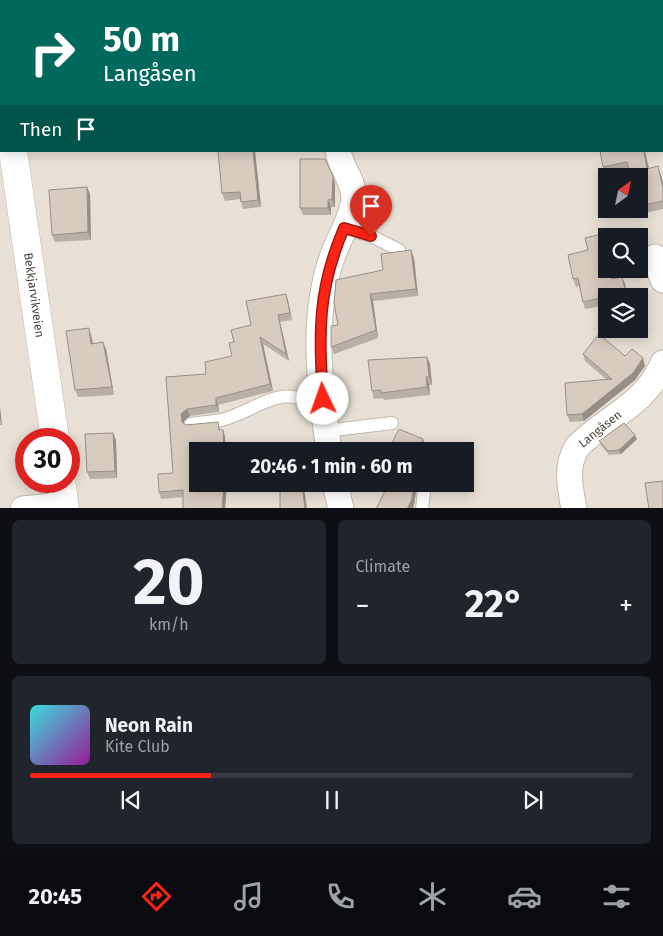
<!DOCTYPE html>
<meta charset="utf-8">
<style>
:root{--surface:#171b24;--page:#20242c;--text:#f1f3f6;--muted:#9ea1a6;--line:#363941;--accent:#fc2415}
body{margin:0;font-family:"Fira Sans",sans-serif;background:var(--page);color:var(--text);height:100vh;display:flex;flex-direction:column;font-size:19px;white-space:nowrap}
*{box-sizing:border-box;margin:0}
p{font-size:16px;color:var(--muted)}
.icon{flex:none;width:28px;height:28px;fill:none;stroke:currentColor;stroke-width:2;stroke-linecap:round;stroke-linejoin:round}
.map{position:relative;height:508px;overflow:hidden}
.details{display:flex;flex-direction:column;gap:12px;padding:12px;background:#0d0f14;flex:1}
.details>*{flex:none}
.hud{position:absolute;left:0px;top:0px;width:664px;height:152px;box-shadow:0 2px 12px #0003;background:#00695c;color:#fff;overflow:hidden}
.needle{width:32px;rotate:33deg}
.fabs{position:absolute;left:598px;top:168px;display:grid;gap:10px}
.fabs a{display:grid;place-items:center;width:50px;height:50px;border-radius:0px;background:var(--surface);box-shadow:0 2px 12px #0003;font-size:25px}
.speed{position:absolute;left:15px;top:428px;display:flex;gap:10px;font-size:25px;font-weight:700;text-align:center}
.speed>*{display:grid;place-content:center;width:65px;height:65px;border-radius:50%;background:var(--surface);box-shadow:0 2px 12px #0003;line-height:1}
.speed .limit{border:8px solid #d22;background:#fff;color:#111}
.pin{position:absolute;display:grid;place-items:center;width:42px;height:42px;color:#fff;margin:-51px -21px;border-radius:50% 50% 50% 0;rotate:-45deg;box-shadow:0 0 5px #0007}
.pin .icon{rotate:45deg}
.me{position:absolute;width:55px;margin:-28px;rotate:357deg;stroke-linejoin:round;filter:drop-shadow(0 0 4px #0008)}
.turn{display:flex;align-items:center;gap:18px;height:105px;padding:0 20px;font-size:22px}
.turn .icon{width:65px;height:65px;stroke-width:2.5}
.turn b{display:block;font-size:35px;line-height:42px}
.then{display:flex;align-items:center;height:48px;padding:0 20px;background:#0003;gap:10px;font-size:19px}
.big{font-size:38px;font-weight:700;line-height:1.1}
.details .widget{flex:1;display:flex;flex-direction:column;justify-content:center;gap:8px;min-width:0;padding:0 18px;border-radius:8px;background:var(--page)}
.details .dial{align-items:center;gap:0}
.dial b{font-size:65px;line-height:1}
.song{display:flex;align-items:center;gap:15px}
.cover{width:60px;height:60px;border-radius:8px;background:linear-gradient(135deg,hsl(180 70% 55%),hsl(300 70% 35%))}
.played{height:5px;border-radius:2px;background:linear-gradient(90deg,var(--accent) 30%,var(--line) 30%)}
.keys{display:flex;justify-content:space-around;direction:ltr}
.heat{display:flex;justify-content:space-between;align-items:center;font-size:28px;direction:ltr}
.details .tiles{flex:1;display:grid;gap:12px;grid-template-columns:1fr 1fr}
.widget:last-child{grid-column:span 2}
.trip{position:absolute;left:189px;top:442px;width:285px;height:50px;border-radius:0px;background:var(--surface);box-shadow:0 2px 12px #0003;font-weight:700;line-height:50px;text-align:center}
.tabs{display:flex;height:80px;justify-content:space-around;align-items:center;background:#090b0e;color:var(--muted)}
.tabs .icon{width:35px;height:35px}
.tabs .selected{color:var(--accent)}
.tabs b{font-size:22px;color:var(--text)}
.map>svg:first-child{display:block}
.residential{fill:#e8e0d5;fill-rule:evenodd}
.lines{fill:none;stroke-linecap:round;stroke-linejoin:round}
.service-casing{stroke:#c2b9ac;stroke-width:14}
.minor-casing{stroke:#c2b9ac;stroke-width:27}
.tertiary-casing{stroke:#c2b9ac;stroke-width:29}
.service{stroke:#fff;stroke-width:12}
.minor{stroke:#fff;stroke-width:25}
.tertiary{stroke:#fff;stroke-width:28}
.wall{fill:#baafa4}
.shaded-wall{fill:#978f86}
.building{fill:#d8ccbf;stroke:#978f86}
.route-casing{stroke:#a4170e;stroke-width:12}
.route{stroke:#fc2415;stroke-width:9}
.labels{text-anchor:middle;stroke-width:4;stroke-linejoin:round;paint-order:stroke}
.street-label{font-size:12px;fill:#473f36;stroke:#fff}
</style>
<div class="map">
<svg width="663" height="509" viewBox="0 0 663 509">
<rect width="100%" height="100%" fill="#f4efe7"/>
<path class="residential" d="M0,0H663V508H0ZM1,1H662V151H1ZM606,176H639V209H606ZM606,236H639V269H606ZM606,296H639V329H606ZM26,439H69V481H26ZM198,451H465V484H198Z"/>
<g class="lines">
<g class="service-casing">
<path id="service" d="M344,228L371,236L399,250
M191,424C202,422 215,422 225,419C263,407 287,378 323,414
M326,431L392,423
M422,509L425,484"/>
</g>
<g class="minor-casing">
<path id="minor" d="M655,257L663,280
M329,451C322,399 313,340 324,288C326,277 329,265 333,255C339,237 353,217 354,198C354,181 341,168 338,151
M335,484L341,509
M23,509L64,505
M574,509C570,486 565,468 577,447C607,416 645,406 663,363"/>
</g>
<g class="tertiary-casing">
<path id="tertiary" d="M0,70L1,77
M13,151L55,439
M61,481L65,509"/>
</g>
<use href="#service" class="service"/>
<use href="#minor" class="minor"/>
<use href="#tertiary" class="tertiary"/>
</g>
<path class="wall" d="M213,0H246L214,1Z
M255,151L261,207L243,209L240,199L225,201L222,193Z
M600,151H645L649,168L661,174L663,183V209L640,214L638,209H639V176L629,169L606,174L603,167Z
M335,183V207H331V215H303L300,208Z
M90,194L91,240L55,242L52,235Z
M605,242L606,246V269H611L613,279L625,284L627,296H606V305L585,309L583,302L579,286L576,287L573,279L588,250Z
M414,258L418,296L373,301L378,338L334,354L331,347L338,325L383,270Z
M286,294L288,301L292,320L280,322L289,361L263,344L273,391L218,405L219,412L190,416L184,421V423L186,425L220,428V430H223L225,437L198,484H227L225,509H183V497L161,499L159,492L173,473L166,377L206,374L232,356L234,342Z
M91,335L93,344L106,349L114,395L78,397L75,390Z
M583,354L645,366L635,380L584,421L570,422L567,415L607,380L585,361Z
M427,357L430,364L432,385H429L430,395L384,400L383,398L374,399L372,391Z
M0,408L2,425H0Z
M113,433L116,440L117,478L90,479L87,472Z
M637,439L621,454L609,455L601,445L599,441Z
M373,484H417L414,505L384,493L375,488Z"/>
<path class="shaded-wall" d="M253,151H255L261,207L258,200Z
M644,151H645L650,176L647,169Z
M658,166L663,183V188Z
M333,176L335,183V207L332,199Z
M87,187L90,194L91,240L88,232Z
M328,200L331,207V215L328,208Z
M411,250L414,258L418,296L416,289Z
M622,277L625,284L627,296L626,293Z
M286,294L288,301L292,320L290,313Z
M370,294L373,301L378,338L376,330Z
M278,315L280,322L289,361L286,354Z
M89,328L91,335L94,351L91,344Z
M260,337L263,344L273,391L270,384Z
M103,342L106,349L114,395L112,387Z
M427,357L430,364L432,385L429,377Z
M643,358L645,366L635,380L584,421L582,414Z
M426,377L429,385L430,395L427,387Z
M216,398L218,405L219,412L216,405Z
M0,408L2,425L0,418Z
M187,409L190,416L184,421V429L182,422L181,414Z
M223,430L225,437L226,451H224Z
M113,433L116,440L117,478L115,471Z
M635,435L637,439L621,454L619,450Z
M423,439L425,445L423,451H418Z
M224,484H227L225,509H222Z
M302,484H303L304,487L307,509H305Z
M414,484H417L414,505L413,509H407Z"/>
<path class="building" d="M332,0H354L349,1H332Z
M356,0H380V1H356Z
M564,0H618V1H564Z
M218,151H253L258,200L241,202L240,192L222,193Z
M600,151H644L647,169L658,166L663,188V201L639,206V176H631L627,162L603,167Z
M300,159H325L333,176L332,199L328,200V208H300Z
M87,187L88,232L52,235L49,190Z
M603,234L606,252V269H610L612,279L622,277L626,293L611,296H606V297L583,302L578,278L573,279L568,255L588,250L585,238Z
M411,250L416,289L370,294L376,330L331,347V326L338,325L334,303L336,280L383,270L381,254Z
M286,294L290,313L278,315L286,354L260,337L270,384L216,398V405L187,409L181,414L182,422L186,425L218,422L219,430H223L224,451H198V484H224L222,509H183V490L159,492L158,474L173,473L166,377L206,374L205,362L232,356L229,343L234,342L231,330L251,325L246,301Z
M89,328L91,344L103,342L112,387L75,390L66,331Z
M599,334L625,356L632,349L643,358L633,373L582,414L567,415L565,383L612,379L583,354Z
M427,357L429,377H426L427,387L381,393V390L372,391L368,360Z
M624,423L635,435L619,450L608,451L599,441Z
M399,429L423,439L418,451H388Z
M113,433L115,471L87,472L85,434Z
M663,481V509H649L645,483Z
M280,484H302L305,509H280Z
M377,484H414L412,499L407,509H376L386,489Z"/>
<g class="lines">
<g class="route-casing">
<path id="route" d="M323,399C319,333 317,291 344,228L371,236"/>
</g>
<use href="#route" class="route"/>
</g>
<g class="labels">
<g class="street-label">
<text transform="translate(34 295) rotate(82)" y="4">Bekkjarvikveien</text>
<text transform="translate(600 429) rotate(-39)" y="4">Langåsen</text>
</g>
</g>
</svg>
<div class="fabs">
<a><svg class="needle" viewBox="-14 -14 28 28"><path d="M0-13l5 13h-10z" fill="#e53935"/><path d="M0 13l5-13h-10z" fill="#9ea1a6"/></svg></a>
<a><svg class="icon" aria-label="search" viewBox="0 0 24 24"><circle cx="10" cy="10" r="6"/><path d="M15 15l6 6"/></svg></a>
<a><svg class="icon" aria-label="layers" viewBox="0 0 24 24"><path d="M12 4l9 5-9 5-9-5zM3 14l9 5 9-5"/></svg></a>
</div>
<div class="speed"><div class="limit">30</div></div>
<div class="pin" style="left:371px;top:236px;background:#d93025"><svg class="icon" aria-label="arrive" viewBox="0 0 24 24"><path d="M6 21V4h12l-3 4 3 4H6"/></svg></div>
<svg class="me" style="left:323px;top:399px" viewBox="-20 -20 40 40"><circle r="19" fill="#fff"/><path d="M0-13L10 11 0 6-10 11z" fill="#fc2415"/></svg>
<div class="trip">20:46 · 1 min · 60 m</div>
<div class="hud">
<div class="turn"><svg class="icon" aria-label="right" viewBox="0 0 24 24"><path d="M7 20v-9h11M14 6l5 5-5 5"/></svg><div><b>50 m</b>Langåsen</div></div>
<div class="then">Then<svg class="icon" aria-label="arrive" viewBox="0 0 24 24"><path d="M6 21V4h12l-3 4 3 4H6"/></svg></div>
</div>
</div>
<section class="details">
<div class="tiles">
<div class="widget dial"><b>20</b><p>km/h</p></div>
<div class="widget"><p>Climate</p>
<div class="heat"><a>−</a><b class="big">22°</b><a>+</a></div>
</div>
<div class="widget">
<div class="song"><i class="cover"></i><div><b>Neon Rain</b><p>Kite Club</p></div></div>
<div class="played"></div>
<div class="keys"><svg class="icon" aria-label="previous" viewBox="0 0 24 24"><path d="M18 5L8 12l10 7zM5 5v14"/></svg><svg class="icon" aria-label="pause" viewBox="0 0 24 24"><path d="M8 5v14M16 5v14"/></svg><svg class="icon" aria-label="next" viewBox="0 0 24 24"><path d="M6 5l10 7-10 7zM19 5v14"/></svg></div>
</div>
</div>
</section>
<nav class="tabs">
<b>20:45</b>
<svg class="icon selected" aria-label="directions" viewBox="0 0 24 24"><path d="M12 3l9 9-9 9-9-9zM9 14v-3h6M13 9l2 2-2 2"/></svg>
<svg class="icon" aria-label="music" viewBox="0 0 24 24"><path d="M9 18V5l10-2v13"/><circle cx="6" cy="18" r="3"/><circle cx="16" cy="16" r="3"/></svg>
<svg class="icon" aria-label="phone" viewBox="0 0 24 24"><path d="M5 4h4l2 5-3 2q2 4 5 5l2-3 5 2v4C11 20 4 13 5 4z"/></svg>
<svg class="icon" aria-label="climate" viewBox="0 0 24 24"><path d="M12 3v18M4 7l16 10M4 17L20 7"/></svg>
<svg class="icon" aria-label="car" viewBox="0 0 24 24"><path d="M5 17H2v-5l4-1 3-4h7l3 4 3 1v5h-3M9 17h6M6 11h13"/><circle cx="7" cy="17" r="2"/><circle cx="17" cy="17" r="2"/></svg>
<svg class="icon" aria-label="filters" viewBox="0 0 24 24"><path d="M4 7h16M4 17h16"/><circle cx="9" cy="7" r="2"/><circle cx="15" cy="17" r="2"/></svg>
</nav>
